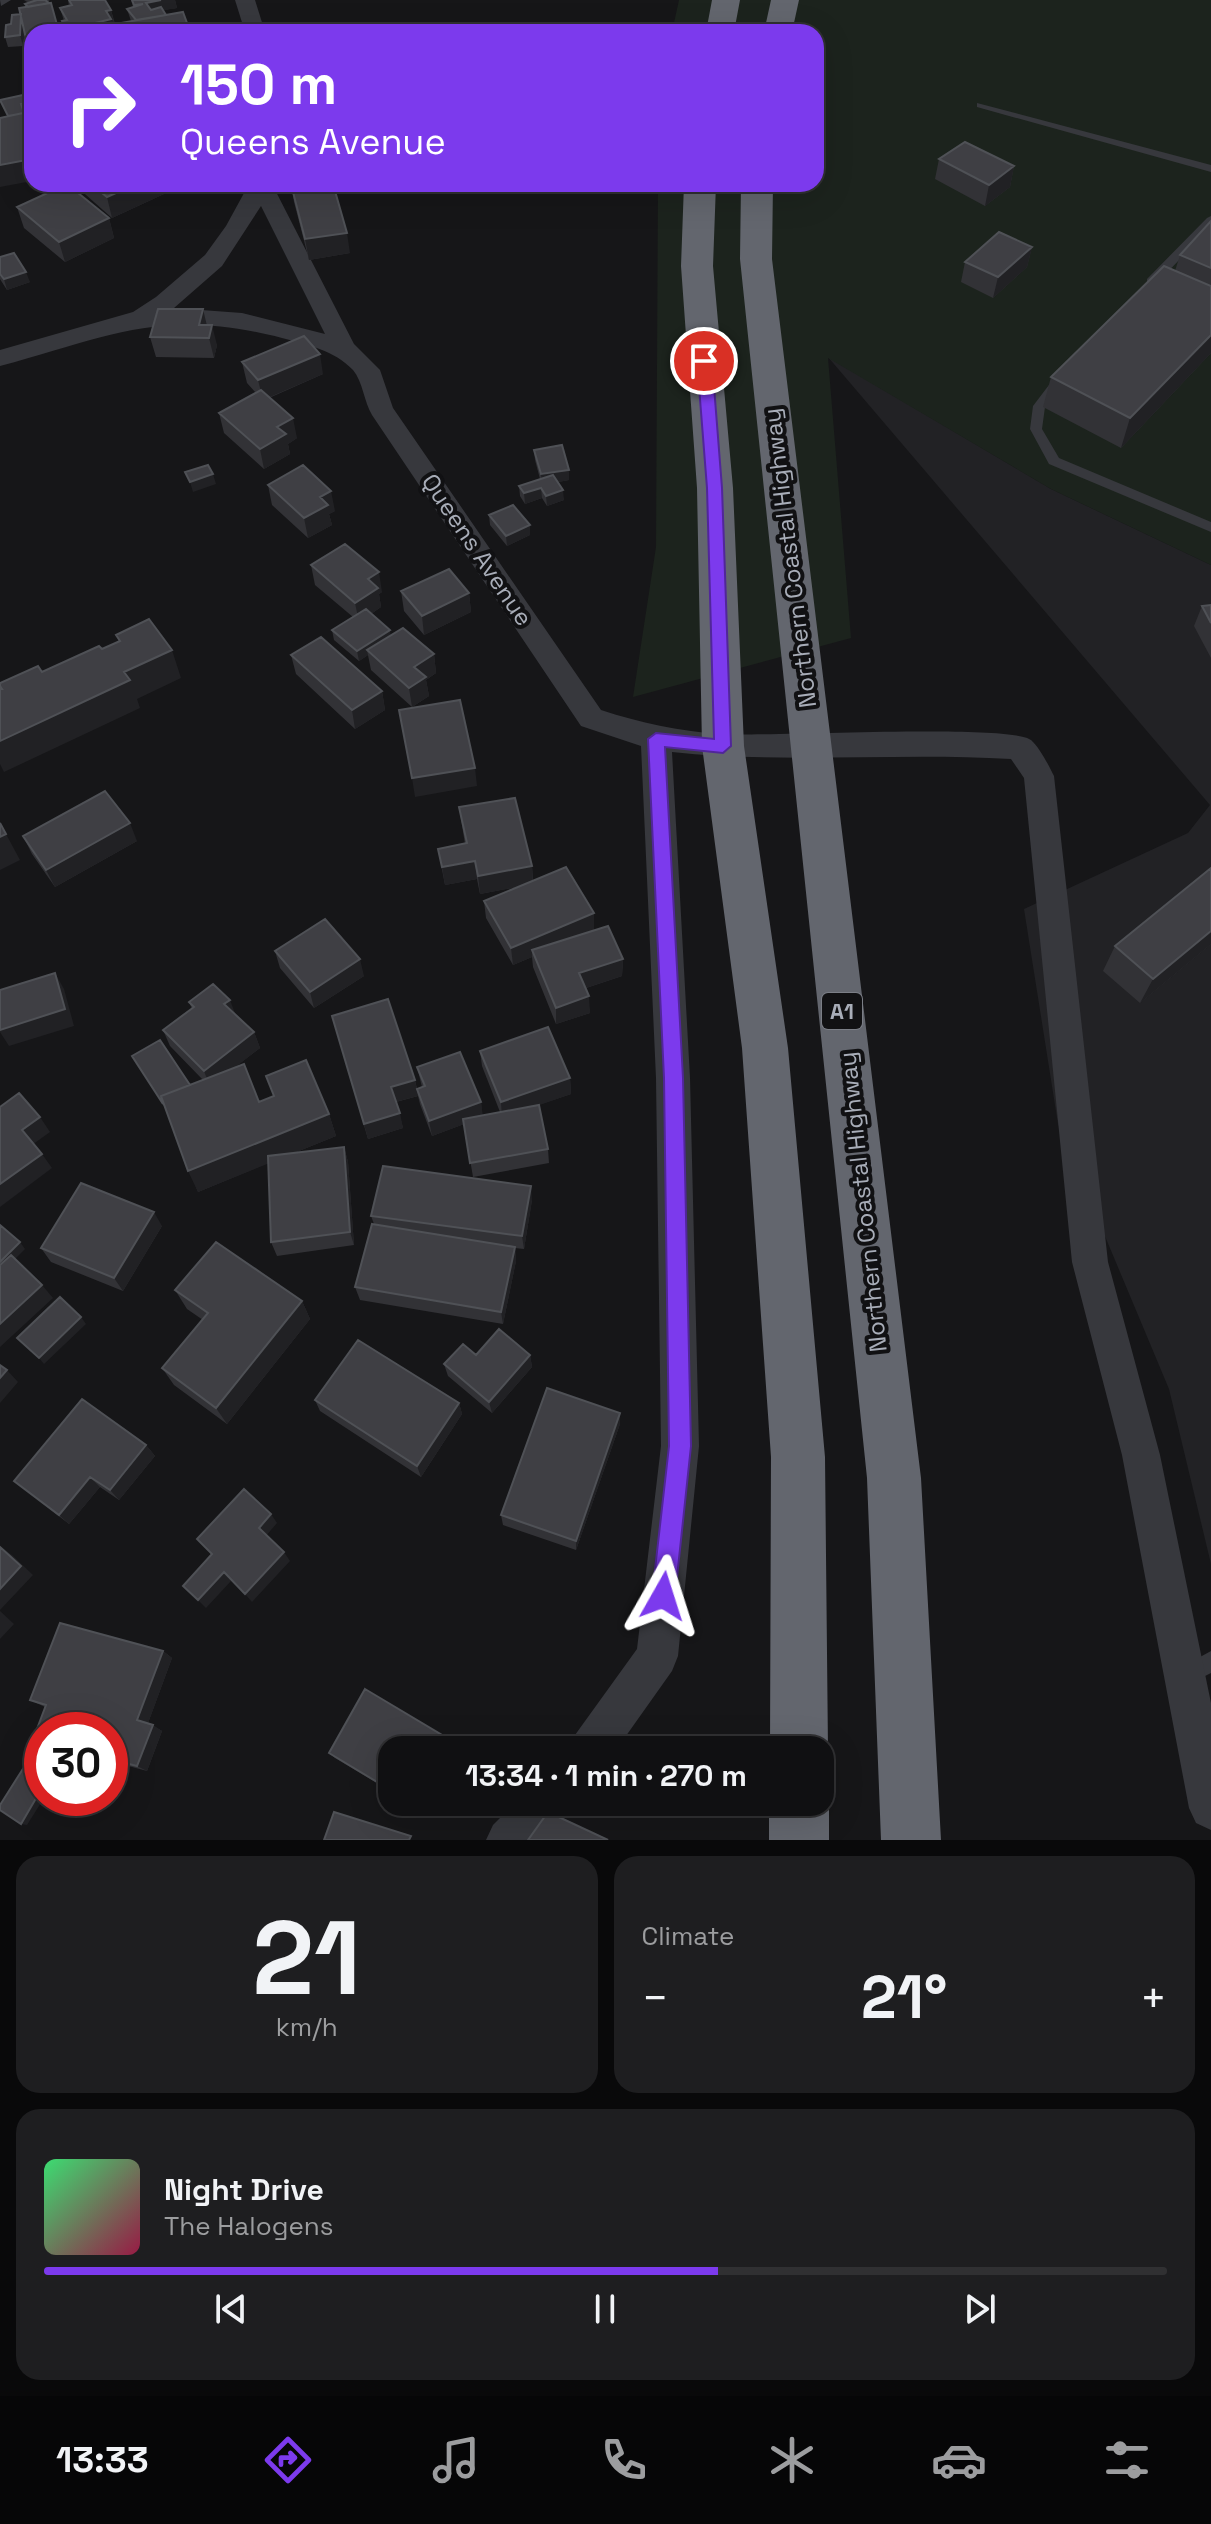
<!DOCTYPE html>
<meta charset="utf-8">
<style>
:root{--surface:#101012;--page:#1e1e20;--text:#f1f3f6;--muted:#9c9d9f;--line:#303032;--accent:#7c3aed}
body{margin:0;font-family:"Space Grotesk",sans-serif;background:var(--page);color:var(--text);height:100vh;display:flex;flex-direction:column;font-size:30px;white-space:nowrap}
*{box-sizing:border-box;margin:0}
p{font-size:26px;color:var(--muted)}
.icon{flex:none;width:44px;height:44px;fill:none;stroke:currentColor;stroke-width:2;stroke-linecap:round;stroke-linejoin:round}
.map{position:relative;height:1840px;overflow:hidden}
.panel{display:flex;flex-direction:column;gap:16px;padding:16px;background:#09090a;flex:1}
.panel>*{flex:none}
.guide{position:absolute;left:24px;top:24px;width:800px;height:168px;border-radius:24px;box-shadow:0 8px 32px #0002,0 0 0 2px var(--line);background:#7c3aed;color:#fff;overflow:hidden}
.speed{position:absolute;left:24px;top:1712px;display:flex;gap:16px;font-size:40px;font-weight:700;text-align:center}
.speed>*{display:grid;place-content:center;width:104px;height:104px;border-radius:50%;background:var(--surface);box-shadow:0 8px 32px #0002,0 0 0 2px var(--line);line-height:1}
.speed .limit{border:12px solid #d22;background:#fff;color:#111}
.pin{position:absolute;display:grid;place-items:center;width:68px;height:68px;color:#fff;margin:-34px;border:4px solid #fff;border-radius:50%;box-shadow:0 2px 8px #0007}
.me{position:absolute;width:88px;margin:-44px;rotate:6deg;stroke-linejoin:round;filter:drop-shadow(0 0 6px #0008)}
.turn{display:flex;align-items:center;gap:28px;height:168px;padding:0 24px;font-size:36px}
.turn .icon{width:104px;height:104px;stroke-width:2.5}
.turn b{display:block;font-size:56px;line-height:68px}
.big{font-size:60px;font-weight:700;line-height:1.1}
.panel .card{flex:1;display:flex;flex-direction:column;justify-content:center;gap:12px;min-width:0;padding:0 28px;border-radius:24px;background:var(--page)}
.panel .dial{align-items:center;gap:0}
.dial b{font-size:104px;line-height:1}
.song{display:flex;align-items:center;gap:24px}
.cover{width:96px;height:96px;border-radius:12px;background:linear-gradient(135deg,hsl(140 70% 55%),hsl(340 70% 35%))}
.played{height:8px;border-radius:4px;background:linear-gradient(90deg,var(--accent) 60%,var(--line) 60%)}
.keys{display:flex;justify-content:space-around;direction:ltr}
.heat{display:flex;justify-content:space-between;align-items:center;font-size:44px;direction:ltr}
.panel .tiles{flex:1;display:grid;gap:16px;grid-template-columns:1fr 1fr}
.card:last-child{grid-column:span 2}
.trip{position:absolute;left:378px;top:1736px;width:456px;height:80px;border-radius:24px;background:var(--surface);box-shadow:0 8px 32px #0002,0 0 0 2px var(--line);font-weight:700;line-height:80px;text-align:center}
.dock{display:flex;height:128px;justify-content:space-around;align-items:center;background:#060607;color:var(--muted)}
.dock .icon{width:56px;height:56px}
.dock .selected{color:var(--accent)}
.dock b{font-size:36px;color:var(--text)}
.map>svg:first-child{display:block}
.built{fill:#222225}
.green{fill:#1c231d}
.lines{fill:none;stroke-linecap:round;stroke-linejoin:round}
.lane{fill:#37383d;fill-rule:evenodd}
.street{fill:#37383d;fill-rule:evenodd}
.highway{fill:#63666e;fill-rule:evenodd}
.wall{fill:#323236}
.shaded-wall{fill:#212124}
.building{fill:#3f3f44;stroke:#4f5156;stroke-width:2}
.route{fill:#7c3aed;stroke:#51269a;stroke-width:2}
.labels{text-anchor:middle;stroke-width:8;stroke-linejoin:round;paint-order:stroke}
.shield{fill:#111113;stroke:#7b7e86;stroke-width:2}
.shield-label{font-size:22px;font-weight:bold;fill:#a8adb8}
.street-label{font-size:24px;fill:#a8adb8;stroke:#111113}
</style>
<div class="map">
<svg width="1211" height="1840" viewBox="0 0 1211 1840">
<rect width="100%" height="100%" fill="#161618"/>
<path class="built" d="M828,357L1051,489L1211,565V1564L1169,1389L1058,1124L1024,909L1188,833L1210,805Z"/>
<path class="green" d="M679,0H1211V565L1051,489L828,358L851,638L633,697L656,547L658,184H816V32H672Z"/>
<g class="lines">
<path class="lane" d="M977,103L1211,165V172L977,107Z
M1211,216V227L1155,285H1147V279L1207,218Z
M1056,380L1062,384L1045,407L1042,429L1059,458L1211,522V532L1049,464L1030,429L1033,406L1052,381Z
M1211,1651V1673L1187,1685L1180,1682L1177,1675L1180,1668Z"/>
<path class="street" d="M0,0H11L1,6Z
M235,0H255L265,32H245Z
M249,184H272L354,344L380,370L393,408L601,710C641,723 678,731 720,734C766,737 1009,723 1031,740C1040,748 1049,766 1054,776L1108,1262L1160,1455L1211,1703V1830L1196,1823L1189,1808L1122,1455L1072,1262L1024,778L1011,759C898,752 784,764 672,752L690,1078L699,1446L678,1656L672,1671L616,1750H569L575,1735L637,1649L661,1446L656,1078L641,746L581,726L372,415C364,402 363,382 353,370C334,350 308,345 282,338C162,307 111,336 0,366V350L133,312L156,297L205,255L226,226ZM261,206L325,334L242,313L174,308L222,266Z
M516,1802H569L562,1817L539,1840H486L493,1825Z"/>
<path class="highway" d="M712,0H740L734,32H706Z
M771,0H799L792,32H764Z
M684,184H716L713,266L733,488L744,746L788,1048L825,1457L828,1750L820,1770V1750H770L771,1457L742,1048L702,746L697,488L681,266Z
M741,184H773L772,259L921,1478L941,1840H881L867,1478L740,259Z
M820,1781L829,1802V1840H769V1802H820Z"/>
</g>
<path class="wall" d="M24,0H50L47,2L24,30L23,46L8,47L5,37L11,24L26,7L25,4L29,3Z
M68,0H105L111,10L115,24L131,21L127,9L133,7L131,0H175L177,8L163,10L166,15L187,23L189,32H64L62,21H64L60,8L69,6Z
M939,159L1014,166L1010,187L985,206L935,179Z
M76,184H162L164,194L112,218L77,187Z
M291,184L350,253L309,260L294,202Z
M17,207L109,218L114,238L65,262L24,228Z
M1211,221V353L1121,448L1043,407L1051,377L1175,271L1180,255Z
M1032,247L1027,267L993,298L961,282L965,262Z
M0,257L30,282L7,290L0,279Z
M206,325L217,345L214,358L156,357L150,337Z
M242,362L323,374L269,398L297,438L288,444L290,454L264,469L224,433L219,413L256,393L247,383Z
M534,450L569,480L558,482L564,500L547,506L542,498L525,504L520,496L519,486L540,479L535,460Z
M268,485L335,511L329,514L332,525L308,538L272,505Z
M489,515L530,535L507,546L490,525Z
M311,565L382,592L379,594L381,607L371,614L391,636L434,654L436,673L426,680L429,696L412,707L371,670L368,655L359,661L334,640L332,630L353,617L315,585Z
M401,591L469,593L471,612L424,635L404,611Z
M1211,605V658L1194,626L1202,606Z
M291,655L382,691L385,710L355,729L296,674Z
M459,807L532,866L533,880L594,913V930L623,959L622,976L586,988L590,1013L556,1024L533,967L532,957L513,965L486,918L484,901L517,887L480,894L477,879L445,885L438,849L465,844Z
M23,836L137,841L55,887L32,854Z
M1211,868V944L1140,1003L1103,971L1115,946Z
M275,951L364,976L314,1008L280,968Z
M189,1002L235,1014L254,1032L260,1048L235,1067L259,1102L329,1114L336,1136L294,1153L344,1147L348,1162L354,1245L277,1256L271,1242L268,1163L198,1192L165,1108L132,1056L190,1085L203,1080L170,1046L163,1030L192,1009Z
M332,1016L415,1080L417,1089L422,1087L417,1067L481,1102L482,1115L500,1112L482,1066L480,1051L570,1078L571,1094L538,1105L548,1149L549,1163L473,1177L464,1124L432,1136L420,1104L418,1096L396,1102L403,1128L368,1139Z
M532,1200L524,1249L515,1248L516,1261L503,1324L360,1300L355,1287L374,1224L371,1216Z
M162,1226L123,1291L51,1262L41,1248Z
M175,1290L302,1301L310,1319L227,1424L174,1385L162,1368L203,1320L187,1309Z
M476,1355H530L532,1367L492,1413L448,1376L444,1364Z
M315,1400L459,1403L462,1414L421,1477L320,1411Z
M620,1413V1424L576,1550L503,1525L501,1515Z
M146,1445L155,1456L119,1500L100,1487L69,1524L14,1481Z
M163,1651L172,1658L148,1723L162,1731L147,1771L110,1761V1730H42V1741L34,1737L45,1707L30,1700Z
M365,1689L457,1744L460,1750H392V1792L335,1758L329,1753Z"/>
<path class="shaded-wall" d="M161,0H175L177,8L148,13L146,3Z
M111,10L116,31L110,25L112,32H67V30L106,11Z
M21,14L24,25L23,46L20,35Z
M187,23L189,32H135Z
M32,102V113L24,115L21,104Z
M32,159V181L0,187V165Z
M1014,166L1010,187L985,206L989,185Z
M136,184H162L164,194L112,218L107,197Z
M109,218L114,238L65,262L59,242Z
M347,233L350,253L309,260L305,239Z
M1032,247L1027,267L993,298L998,277Z
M26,272L30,282L7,290L4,279Z
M203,309L208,330L199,325Z
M212,325L217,345L214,358L209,338Z
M1211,335V353L1121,448L1130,418Z
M320,354L323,374L263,400L258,380Z
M293,418L297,438L288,444L290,454L264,469L260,449L277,427Z
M569,470V480L542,485L541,474Z
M213,474L216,484L193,492L190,482Z
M541,488L542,498L525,504L524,493Z
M563,490L564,500L547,506L546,496Z
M331,491L335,511L329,514L332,525L308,538L304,518L320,497Z
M530,525V535L507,546L506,536Z
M379,572L382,592L379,594L381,607L359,622L355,603L368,579Z
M469,593L471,612L424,635L422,616Z
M390,630L391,640L367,650L368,655L359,661L357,651Z
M172,650L181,678L137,699L140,708L4,772L0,764V741L124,672Z
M434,654L436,673L426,680L429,696L412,707L409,688L414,667Z
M382,691L385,710L355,729L352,710Z
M475,768L477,786L415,797L412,778Z
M130,823L137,841L55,887L46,870Z
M6,834L20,860L0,870V837Z
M475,861L477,879L445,885L442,867Z
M532,866L533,884L480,894L478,876Z
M594,913V930L532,950V957L513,965L511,948Z
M1211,931V944L1140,1003L1153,979Z
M360,959L364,976L314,1008L310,992Z
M623,959L622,976L580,990L579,973Z
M55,973L64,989L74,1026L9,1046L0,1032V1030Z
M589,996L590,1013L556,1024V1008Z
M230,1000L236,1016L224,1004Z
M254,1032L260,1048L210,1087L204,1071Z
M570,1078L571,1094L502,1118L501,1102Z
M415,1080L418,1096L395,1102L391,1087Z
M481,1102L483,1117L432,1136L429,1121Z
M400,1113L403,1128L368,1139L364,1124Z
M329,1114L336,1136L198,1192L188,1171Z
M40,1117L50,1132L32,1145L22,1130Z
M344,1147L348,1162L354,1245L350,1232Z
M42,1154L52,1168L0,1207V1184Z
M531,1186L532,1200L524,1249L522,1236Z
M154,1212L162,1226L123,1291L114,1278Z
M20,1242L25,1249L0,1274V1262Z
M515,1247L516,1261L503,1324L501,1312Z
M42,1285L53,1298L0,1347V1324Z
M302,1301L310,1319L227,1424L216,1408Z
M81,1317L86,1324L44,1364L39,1358Z
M530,1355L532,1367L492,1413L489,1402Z
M7,1370L18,1382L0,1403V1378Z
M459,1403L462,1414L421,1477L417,1466Z
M620,1413V1424L576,1550V1541Z
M146,1445L155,1456L119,1500L110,1490Z
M90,1477L100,1487L69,1524L59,1515Z
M271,1514L277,1523L265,1537L259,1528Z
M0,1546L12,1555L33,1575L0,1610Z
M284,1552L290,1561L252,1602L245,1594Z
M224,1572L231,1581L206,1608L198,1600Z
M0,1611L14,1624L0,1639Z
M163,1651L172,1658L147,1726L137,1720Z
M153,1725L162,1731L147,1771L137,1766Z
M42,1788V1798H44L27,1825L21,1824Z
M427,1802H433L426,1813L423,1809Z"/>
<path class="building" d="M37,0H45L49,3L28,7L25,4Z
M69,0H105L111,10L106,11L111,19L67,30L62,21L67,20L60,8L72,5Z
M132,0H161L146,3L151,10L161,7L166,15L136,20L127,9L143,4L134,5Z
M51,3L59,32H32V65L19,8Z
M183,12L187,23L135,32H113L110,25Z
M21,14L20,35L5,37L6,25L11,24L12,15Z
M32,93V102L21,104L24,113L8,116L0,100Z
M32,111V159L0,165V118Z
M965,142L1014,166L989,185L939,159Z
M67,184L109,218L59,242L17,207Z
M91,184H136L107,197Z
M291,184H333L347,233L305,239Z
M1211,221V268L1180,255Z
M999,232L1032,247L998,277L965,262Z
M14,253L26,272L4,279L0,274V257Z
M1164,266L1211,286V335L1130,418L1051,377Z
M158,309H203L199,325H212L209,338L150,337Z
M304,336L320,354L258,380L242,362Z
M261,390L293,418L277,427L286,434L260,449L219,413Z
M562,445L569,470L541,474L534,450Z
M208,465L213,474L190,482L185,472Z
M303,465L331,491L320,497L328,505L304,518L268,485Z
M553,475L563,490L546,496L541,488L524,493L519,486Z
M513,505L530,525L506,536L489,515Z
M345,544L379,572L368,579L378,588L355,603L311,565Z
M449,569L469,593L422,616L401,591Z
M1211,605V623L1202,606Z
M366,609L390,630L357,651L332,630Z
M149,619L172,650L124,672L130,680L0,741V689H2L0,686V683L38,666L42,672L99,646L102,649L120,641L116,635Z
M403,628L434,654L414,667L426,677L409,688L367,650Z
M321,637L382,691L352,710L291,655Z
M460,700L475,768L412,778L399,710Z
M105,791L130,823L46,870L23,836Z
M515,798L532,866L478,876L475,861L442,867L438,849L467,843L459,807Z
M0,823L6,834L0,837Z
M566,867L594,913L511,948L484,901Z
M1211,868V931L1153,979L1115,946Z
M325,919L360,959L310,992L275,951Z
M608,926L623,959L579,973L589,996L556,1008L532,950Z
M55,973L65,1009L0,1030V990Z
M213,984L230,1000L224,1004L254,1032L204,1071L163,1030L194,1007L189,1002Z
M388,999L415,1080L391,1087L400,1113L364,1124L332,1016Z
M548,1027L570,1078L501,1102L480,1051Z
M160,1040L190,1085L161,1096L163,1104L132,1056Z
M460,1052L481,1102L429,1121L417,1089L425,1086L417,1067Z
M306,1060L329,1114L188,1171L161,1096L244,1064L259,1102L274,1096L266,1076Z
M19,1093L40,1117L22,1130L42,1154L0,1184V1107Z
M539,1105L548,1149L470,1163L463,1119Z
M344,1147L350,1232L271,1242L268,1156Z
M383,1166L531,1186L522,1236L371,1216Z
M81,1183L154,1212L114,1278L41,1248Z
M372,1224L515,1247L501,1312L355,1287Z
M0,1225L20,1242L0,1262Z
M216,1242L302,1301L216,1408L162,1368L208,1313L175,1290Z
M11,1255L42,1285L0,1324V1265Z
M60,1297L81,1317L39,1358L17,1338Z
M499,1329L530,1355L489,1402L444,1364L463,1344L476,1355Z
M358,1340L459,1403L417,1466L315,1400Z
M0,1365L7,1370L0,1378Z
M547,1388L620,1413L576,1541L501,1515Z
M82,1399L146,1445L110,1490L90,1477L59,1515L14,1481Z
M244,1489L271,1514L259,1528L284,1552L245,1594L224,1572L198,1600L183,1586L212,1554L197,1539Z
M0,1547L21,1566L0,1589Z
M60,1623L163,1651L137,1720L153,1725L137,1766L110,1759V1730H42V1740L34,1737L46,1705L30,1700Z
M365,1689L457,1744L454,1750H392V1791L329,1753Z
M26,1764L42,1774V1788L21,1824L0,1810V1805Z
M410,1802H427L423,1809Z
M334,1812L411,1836L409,1840H324Z
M548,1812L608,1840H528Z"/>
<path class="route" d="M704,357L712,361L722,488L731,746L723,753L665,747L683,1078L691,1446L675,1596L671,1604L663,1607L655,1604L652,1596L669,1446L664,1078L648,739L656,733L714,739L707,488L697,361Z"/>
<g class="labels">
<rect class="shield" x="822" y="993" width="40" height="36" rx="6"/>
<g class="shield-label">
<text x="842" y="1019">A1</text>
</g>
<g class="street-label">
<text transform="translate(477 550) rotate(56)" y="8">Queens Avenue</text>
<text transform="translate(790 558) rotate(-97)" y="8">Northern Coastal Highway</text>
<text transform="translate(863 1202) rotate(-96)" y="8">Northern Coastal Highway</text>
</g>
</g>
</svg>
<div class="speed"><div class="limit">30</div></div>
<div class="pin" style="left:704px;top:361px;background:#d93025"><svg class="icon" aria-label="arrive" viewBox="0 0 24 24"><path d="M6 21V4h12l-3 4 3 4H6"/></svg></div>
<svg class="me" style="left:663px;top:1596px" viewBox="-20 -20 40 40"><path d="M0-17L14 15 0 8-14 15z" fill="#7c3aed" stroke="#fff" stroke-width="4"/></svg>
<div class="trip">13:34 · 1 min · 270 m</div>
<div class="guide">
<div class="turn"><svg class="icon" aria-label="right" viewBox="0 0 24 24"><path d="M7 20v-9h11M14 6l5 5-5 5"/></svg><div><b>150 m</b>Queens Avenue</div></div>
</div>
</div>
<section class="panel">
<div class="tiles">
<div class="card dial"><b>21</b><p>km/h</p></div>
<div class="card"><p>Climate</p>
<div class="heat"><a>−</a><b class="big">21°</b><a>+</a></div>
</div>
<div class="card">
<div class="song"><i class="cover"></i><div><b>Night Drive</b><p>The Halogens</p></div></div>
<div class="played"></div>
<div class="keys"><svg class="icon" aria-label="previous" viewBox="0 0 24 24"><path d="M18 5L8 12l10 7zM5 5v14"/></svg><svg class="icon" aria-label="pause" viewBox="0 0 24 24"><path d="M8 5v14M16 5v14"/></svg><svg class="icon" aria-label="next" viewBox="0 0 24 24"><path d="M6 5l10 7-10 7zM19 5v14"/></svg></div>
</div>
</div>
</section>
<nav class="dock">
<b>13:33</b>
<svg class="icon selected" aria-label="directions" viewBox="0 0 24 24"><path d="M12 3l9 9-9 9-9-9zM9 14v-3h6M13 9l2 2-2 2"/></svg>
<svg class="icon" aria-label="music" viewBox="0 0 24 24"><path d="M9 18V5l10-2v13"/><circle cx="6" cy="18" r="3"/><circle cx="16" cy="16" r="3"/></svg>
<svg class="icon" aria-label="phone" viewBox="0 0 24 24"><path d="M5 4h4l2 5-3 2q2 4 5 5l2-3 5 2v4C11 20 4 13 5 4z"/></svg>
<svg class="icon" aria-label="climate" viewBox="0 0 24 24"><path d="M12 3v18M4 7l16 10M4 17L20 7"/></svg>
<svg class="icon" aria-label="car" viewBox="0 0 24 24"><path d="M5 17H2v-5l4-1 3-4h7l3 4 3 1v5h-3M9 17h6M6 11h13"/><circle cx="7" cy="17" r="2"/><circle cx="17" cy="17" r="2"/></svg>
<svg class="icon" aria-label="filters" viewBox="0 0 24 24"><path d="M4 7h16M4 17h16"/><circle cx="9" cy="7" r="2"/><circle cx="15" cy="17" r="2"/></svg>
</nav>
